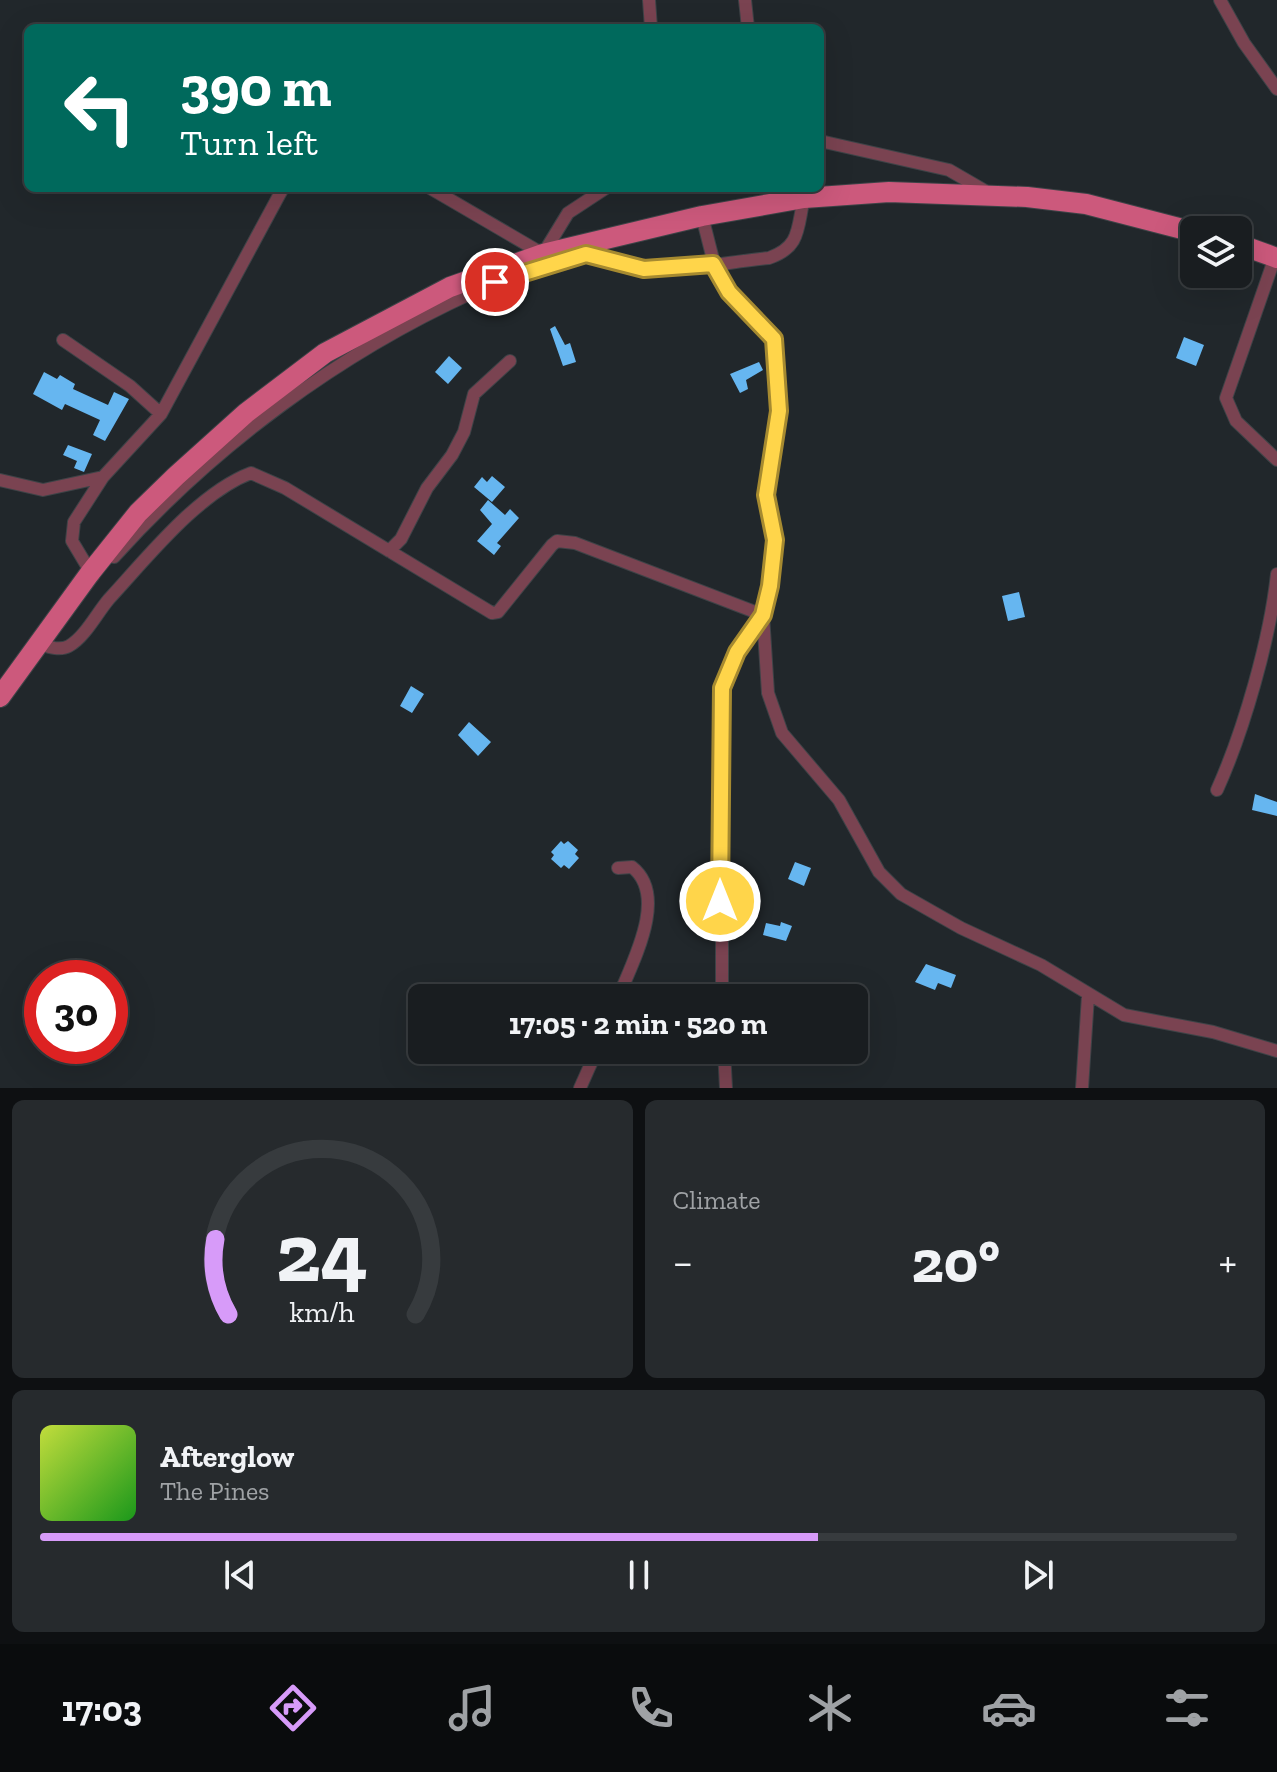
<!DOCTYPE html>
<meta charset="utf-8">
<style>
:root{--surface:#191d20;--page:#262a2d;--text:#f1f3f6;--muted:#9fa2a5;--line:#373b3e;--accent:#d79bf9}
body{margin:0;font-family:"Zilla Slab",serif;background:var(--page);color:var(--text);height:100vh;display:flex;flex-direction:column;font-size:30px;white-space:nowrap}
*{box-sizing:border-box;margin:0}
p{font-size:26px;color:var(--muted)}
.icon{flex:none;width:44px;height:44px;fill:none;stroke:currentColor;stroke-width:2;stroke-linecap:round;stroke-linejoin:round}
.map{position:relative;height:1088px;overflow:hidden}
.drawer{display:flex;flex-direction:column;gap:12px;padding:12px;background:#0e1012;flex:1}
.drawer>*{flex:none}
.top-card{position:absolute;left:24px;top:24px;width:800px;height:168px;border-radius:12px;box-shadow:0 8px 32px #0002,0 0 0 2px var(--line);background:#00695c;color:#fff;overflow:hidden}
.controls{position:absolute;left:1180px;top:216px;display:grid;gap:16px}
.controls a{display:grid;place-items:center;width:72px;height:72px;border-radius:12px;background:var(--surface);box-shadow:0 8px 32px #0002,0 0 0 2px var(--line);font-size:40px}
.speed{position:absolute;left:24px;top:960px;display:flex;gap:16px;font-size:40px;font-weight:700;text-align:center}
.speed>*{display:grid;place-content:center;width:104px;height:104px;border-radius:50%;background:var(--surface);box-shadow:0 8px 32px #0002,0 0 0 2px var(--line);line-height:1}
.speed .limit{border:12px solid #d22;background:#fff;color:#111}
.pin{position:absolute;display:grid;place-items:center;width:68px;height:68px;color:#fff;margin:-34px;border:4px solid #fff;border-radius:50%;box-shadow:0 2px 8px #0007}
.me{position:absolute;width:88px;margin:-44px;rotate:0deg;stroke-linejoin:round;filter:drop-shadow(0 0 6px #0008)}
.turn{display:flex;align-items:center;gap:28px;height:168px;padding:0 24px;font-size:36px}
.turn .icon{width:104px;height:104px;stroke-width:2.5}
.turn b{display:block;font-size:56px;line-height:68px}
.big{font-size:60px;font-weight:700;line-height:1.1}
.drawer .card{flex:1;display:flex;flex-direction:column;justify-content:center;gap:12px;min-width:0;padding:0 28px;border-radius:12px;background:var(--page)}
.drawer .dial{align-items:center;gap:0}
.dial svg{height:208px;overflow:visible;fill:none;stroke:var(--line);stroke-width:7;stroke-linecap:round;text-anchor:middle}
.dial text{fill:var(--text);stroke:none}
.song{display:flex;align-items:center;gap:24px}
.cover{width:96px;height:96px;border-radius:12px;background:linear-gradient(135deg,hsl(70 70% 55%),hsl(120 70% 35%))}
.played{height:8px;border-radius:4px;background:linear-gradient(90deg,var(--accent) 65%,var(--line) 65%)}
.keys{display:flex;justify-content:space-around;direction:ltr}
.heat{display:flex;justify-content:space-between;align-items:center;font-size:44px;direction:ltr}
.drawer .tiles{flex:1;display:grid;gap:12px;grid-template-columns:1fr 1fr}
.card:last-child{grid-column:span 2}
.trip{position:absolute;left:408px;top:984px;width:460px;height:80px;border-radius:12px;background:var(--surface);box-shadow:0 8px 32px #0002,0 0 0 2px var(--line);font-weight:700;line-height:80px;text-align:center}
.dock{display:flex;height:128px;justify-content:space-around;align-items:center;background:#0a0c0d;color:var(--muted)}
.dock .icon{width:56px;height:56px}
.dock .on{color:var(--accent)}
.dock b{font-size:36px;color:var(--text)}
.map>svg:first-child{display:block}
.building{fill:#66b6f0}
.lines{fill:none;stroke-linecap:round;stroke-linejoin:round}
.street-casing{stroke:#3e4347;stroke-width:14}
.primary-casing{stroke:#3e4347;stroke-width:22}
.street{stroke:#7a4351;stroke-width:12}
.primary{stroke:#cc597c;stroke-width:20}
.route-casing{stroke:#a68a30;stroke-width:20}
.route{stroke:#ffd54a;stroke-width:14}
</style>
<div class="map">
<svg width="1277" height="1088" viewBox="0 0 1277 1088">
<rect width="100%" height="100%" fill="#21272b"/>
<path class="building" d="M555,326L565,345L570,343L576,362L563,366L550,329Z
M1184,337L1204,345L1196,366L1176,358Z
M449,356L462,368L448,384L435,372Z
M759,362L763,370L746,380L748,389L740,393L730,374Z
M44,372L57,379L60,375L75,384L73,389L108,405L114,392L129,399L105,441L93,435L100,420L65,404L62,410L33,394Z
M68,445L92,454L84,472L74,468L77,461L63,455Z
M492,476L505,487L492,502L474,487L482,477L487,482Z
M488,500L505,515L510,509L519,518L497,543L501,546L494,555L477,541L492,524L480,510Z
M1019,592L1025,617L1008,621L1002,596Z
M411,686L424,694L412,713L400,706Z
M469,722L491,742L478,756L458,735Z
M1255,794L1277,802V816L1252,810Z
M561,841L564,844L568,841L578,850L575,854L579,858L569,869L564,865L561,868L551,859L554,855L551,852Z
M795,862L811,868L804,886L788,879Z
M781,922L792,926L786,941L763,935L766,923L780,926Z
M926,964L956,975L951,988L938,983L935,990L915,982Z"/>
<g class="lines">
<g class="street-casing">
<path id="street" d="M649,0L651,28
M745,0L748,28
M1220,0L1244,43L1277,89
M820,141L949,170L987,192
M430,188L543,254L568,213L606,188
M702,216L717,275L774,339L779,385L777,435L766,495L775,540L770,586L763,615L737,652L722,688V998
M1275,257L1226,398L1236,421L1277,460
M63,340L130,386L161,414
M0,480L43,490L103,477
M389,551L401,539L427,488L452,455L464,432L474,394L510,361
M114,557C215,445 338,354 474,292C508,277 547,258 584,255C605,253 622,268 642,269C683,272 728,262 769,258C801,247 797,228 804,198
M93,576L72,541L74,522L103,477L161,414L283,188
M40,644C49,647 60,651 69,646C85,637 97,613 109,599C147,558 198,493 251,473L285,488L492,613L498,612L552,545L557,541L575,543L763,615L768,693L782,733L839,800L879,872L901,894L961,928L1041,965L1124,1015L1213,1032L1277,1051
M1217,790C1244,730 1270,639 1277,574
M618,998C632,963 669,896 632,867L618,868
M724,1050L726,1088
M580,1088L597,1050
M1082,1088L1088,996"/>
</g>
<g class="primary-casing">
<path id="primary" d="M1238,244L1277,258
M0,697L90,573L138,513L176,476L246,413L325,353L450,287L543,254L702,216L804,198L889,192L1027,197L1086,204L1194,232"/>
</g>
<use href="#street" class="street"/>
<use href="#primary" class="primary"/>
</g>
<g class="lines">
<g class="route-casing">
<path id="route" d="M495,282L586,254L644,269L713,264L729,292L774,339L779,411L766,495L775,540L770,586L763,615L737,652L722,688L720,901"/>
</g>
<use href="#route" class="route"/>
</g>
</svg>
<div class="controls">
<a><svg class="icon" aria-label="layers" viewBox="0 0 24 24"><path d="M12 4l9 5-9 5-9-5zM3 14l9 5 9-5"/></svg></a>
</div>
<div class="speed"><div class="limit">30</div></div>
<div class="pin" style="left:495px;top:282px;background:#d93025"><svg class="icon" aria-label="arrive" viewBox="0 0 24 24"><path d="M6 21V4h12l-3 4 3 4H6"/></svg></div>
<svg class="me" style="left:720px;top:901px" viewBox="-20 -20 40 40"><circle r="17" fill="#ffd54a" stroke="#fff" stroke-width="3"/><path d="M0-11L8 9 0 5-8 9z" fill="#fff"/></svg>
<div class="trip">17:05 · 2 min · 520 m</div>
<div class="top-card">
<div class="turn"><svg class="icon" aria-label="left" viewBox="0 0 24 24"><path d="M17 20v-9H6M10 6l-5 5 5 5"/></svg><div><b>390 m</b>Turn left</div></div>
</div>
</div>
<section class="drawer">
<div class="tiles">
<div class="card dial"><svg viewBox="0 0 100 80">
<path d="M14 69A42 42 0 1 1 86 69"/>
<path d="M14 69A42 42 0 0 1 9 40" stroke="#d79bf9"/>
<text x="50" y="56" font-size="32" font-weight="700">24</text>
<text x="50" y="72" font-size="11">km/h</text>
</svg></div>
<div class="card"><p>Climate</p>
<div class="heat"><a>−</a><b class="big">20°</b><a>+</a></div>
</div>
<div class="card">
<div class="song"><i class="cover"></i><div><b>Afterglow</b><p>The Pines</p></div></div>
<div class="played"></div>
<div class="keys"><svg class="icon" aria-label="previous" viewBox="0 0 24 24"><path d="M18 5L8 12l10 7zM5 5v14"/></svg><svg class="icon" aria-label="pause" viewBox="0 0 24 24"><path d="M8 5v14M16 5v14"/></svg><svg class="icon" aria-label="next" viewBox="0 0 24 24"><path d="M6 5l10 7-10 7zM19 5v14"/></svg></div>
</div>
</div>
</section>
<nav class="dock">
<b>17:03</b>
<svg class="icon on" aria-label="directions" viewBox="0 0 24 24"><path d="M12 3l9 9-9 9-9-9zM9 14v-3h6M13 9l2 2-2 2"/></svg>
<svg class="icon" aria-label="music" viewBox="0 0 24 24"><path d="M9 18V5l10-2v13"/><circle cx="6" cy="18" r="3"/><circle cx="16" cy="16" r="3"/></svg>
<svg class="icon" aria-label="phone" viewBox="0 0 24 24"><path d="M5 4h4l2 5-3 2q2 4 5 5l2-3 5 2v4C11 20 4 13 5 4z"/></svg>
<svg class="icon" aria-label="climate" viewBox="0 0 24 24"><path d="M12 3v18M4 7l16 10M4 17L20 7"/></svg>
<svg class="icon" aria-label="car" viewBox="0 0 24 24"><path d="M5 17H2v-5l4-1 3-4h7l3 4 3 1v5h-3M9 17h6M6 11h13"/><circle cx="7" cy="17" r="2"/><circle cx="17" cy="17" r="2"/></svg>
<svg class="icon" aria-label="filters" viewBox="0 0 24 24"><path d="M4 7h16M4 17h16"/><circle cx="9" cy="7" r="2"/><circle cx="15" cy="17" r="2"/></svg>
</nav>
